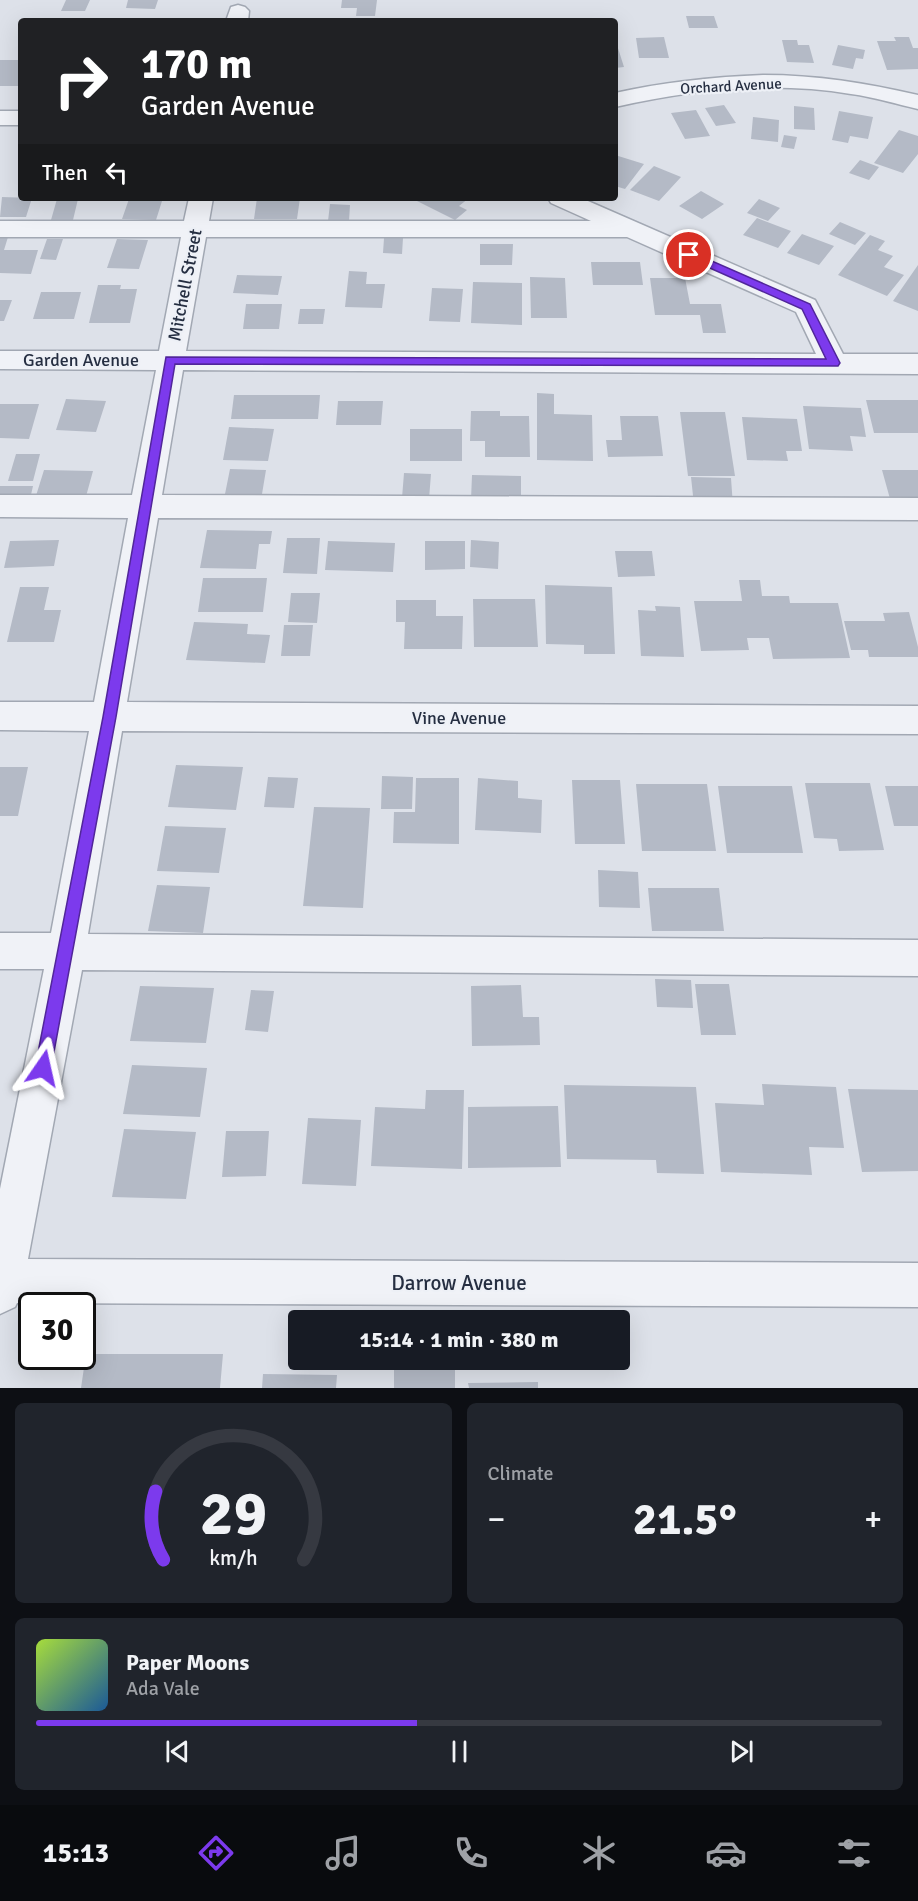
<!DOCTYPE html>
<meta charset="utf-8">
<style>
:root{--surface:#171b24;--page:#20242c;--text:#f1f3f6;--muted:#9ea1a6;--line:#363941;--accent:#7c3aed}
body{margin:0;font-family:Signika,sans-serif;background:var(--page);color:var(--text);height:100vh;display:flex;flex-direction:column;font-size:22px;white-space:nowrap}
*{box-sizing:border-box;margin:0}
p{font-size:20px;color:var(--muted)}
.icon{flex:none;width:33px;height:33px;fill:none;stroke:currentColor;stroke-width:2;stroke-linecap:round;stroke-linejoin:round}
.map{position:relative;height:1388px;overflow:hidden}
.drawer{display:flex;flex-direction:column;gap:15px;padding:15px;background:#0d0f14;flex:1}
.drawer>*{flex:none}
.banner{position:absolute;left:18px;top:18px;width:600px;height:183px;border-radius:6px;box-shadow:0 6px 24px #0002;background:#202124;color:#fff;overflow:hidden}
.speed{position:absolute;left:18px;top:1292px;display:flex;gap:12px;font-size:30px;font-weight:700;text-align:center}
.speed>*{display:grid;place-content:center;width:78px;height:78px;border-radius:50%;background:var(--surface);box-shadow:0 6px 24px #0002;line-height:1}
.speed .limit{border:3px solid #111;border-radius:9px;background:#fff;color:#111}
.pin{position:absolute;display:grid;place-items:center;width:51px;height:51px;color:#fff;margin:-26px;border:3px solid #fff;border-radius:50%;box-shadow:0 2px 6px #0007}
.me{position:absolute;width:66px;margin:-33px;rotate:11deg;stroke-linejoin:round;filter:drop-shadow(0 0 4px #0008)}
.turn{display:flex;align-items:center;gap:21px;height:126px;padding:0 24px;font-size:27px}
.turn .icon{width:78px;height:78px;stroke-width:2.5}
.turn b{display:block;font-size:42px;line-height:51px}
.then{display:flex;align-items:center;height:57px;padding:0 24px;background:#0003;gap:12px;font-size:22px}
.big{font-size:45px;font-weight:700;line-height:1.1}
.drawer .tile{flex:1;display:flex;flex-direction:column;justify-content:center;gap:9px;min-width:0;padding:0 21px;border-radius:9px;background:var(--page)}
.drawer .dial{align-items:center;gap:0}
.dial svg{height:156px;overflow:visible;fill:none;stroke:var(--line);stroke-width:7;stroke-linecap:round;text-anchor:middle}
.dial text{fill:var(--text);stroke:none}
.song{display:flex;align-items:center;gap:18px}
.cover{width:72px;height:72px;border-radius:9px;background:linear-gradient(135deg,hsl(80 70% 55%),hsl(210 70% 35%))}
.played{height:6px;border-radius:3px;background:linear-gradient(90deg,var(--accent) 45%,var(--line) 45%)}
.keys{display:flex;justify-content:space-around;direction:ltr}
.heat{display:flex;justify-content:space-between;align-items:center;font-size:33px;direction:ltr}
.drawer .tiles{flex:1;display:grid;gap:15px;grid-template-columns:1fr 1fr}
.tile:last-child{grid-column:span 2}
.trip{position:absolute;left:288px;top:1310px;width:342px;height:60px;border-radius:6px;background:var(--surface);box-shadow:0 6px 24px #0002;font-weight:700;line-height:60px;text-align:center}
.tab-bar{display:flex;height:96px;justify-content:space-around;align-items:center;background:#090b0e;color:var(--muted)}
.tab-bar .icon{width:42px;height:42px}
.tab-bar .selected{color:var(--accent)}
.tab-bar b{font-size:27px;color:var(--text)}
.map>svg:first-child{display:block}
.building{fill:#b4bac6}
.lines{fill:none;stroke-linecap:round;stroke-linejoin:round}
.minor-casing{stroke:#a2a8b3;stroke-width:3}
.minor{fill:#f0f2f7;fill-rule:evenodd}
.route{fill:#7c3aed;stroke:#51269a;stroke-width:1.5}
.labels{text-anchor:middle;stroke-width:4.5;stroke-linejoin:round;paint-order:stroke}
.far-street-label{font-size:15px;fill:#252e41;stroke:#edf0f6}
.street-label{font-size:18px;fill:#252e41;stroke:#edf0f6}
.near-street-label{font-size:21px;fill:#252e41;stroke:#edf0f6}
</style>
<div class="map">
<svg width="918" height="1388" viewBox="0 0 918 1388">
<rect width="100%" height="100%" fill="#dde1e9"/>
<path class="building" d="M66,0H90L85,11H61Z
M128,0H158L155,9L126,8Z
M342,0H377L375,16H356L357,8H341Z
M686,16H714L718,28H689Z
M664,37L669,58H639L636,38Z
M894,37H909L913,48H918V69L887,70L877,41H896Z
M782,40H797L798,45H809L814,63L787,62Z
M615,45H617L624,67L615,68Z
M838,45L865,50L863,59L856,58L853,69L832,65Z
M0,60H21L19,86H0Z
M724,105L736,123L716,126L705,108Z
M794,106L814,108L815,130L794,129Z
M696,110L710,136L685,139L671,113Z
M839,111L873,117L868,139L850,136L848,143L832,140Z
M753,117L779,120L778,142L751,139Z
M899,130L918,136V154L903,173L874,163Z
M784,135L797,137L794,149L781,147Z
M615,155L644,164L625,189L615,186Z
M860,160L879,167L869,180L849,173Z
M654,166L681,177L659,201L630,190Z
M701,191L724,204L702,219L679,206Z
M2,197L32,198L26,217H0Z
M257,198H300L297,219H254Z
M418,198H469L459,206L467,210L455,220L415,200Z
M57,199H78L73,220H51Z
M129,199L162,201L156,220L122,219Z
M759,199L780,208L768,221L747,213Z
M330,204L350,205L349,221H328Z
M757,218L791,231L778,248L743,235Z
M840,222L866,233L855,245L829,234Z
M802,234L834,246L819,265L787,253Z
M870,235L885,241L878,250L893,256L884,267L904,275L887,296L838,275Z
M0,237H8L4,250H38L31,274L0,273Z
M384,238H403L402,254L383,253Z
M47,239H63L56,260L40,259Z
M117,239L148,240L139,269L107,268Z
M480,244H513L512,265H480Z
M591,262H640L643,285H593Z
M918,265V311L893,301Z
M349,271L367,272L366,284H385L382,308L345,307Z
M237,275L282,276L278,295L233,293Z
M530,277L565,278L567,318H531Z
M650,278H685L690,304H721L726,333H703L700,315H655Z
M473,282L522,283V325L471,323Z
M98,285H121L120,289H137L130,323H89Z
M432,288L463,289L460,322L429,321Z
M41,292H81L74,319H33Z
M0,300H12L4,321H0Z
M246,304H282L279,329H243Z
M300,309H325L323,324H298Z
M537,393L554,394V414L592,415L593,461L537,460Z
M234,395H320L318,419H231Z
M66,399L106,401L96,432L56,430Z
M866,400H918V433H874Z
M338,401H383L381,425H336Z
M0,404H39L29,439L0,438Z
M803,406L861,408L866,437L850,436L853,451L809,449Z
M471,411H500V416H529L530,457H485V441H470Z
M680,412H725L735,476H688Z
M620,416H658L663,456L608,457L606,440H622Z
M742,417L797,419L802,451H786L788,461L747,460Z
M229,427L274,429L268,461L223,460Z
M410,429H462V461H410Z
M16,454H40L33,481H8Z
M230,469L266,470L260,506L223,504Z
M44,470L93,471L85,500L35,499Z
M882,470H918V506H892Z
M404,473L431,474L429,499L402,498Z
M472,475L521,476V501L471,500Z
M691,477L731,478L733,506L694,505Z
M0,486H33L28,508H0Z
M207,530L272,531L270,544H259L256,569L200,568Z
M287,538H320L317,574L283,573Z
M59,540L54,566L4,568L10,541Z
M471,540L499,542L498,569L470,567Z
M328,541L395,543L393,572L325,570Z
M425,541H465V569L425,570Z
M615,551H652L655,576L618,577Z
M203,578H267L263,612H198Z
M739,580H760L762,596H789L790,603H838L850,658L773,659L769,638H747L749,650L701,651L694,601H742Z
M545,585L612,587L615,654H584V645L546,644Z
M20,587H49L44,610H61L54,642H7Z
M291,593H320L317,623L288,622Z
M473,599H535L538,647H474Z
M396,600H436V616H463L462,649H404L405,622H396Z
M655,606L680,607L684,657L641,656L638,610L656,611Z
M909,612L918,647V657H869L868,650H851L844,621H885L883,613Z
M194,622L248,624L247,634L270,635L265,663L186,660Z
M284,625H313L310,656H281Z
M176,765L243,767L236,810L168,807Z
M0,767H28L18,816H0Z
M382,776L413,777L412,809H381Z
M268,777L298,778L294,808L264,807Z
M416,778H459V844L393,843L394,812H415Z
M478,778L518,781V798L542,800L541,833L475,830Z
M572,780H620L625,844H575Z
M805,783H870L884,850L839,851L837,839L814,838Z
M636,784H707L716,851H642Z
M718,786H792L803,853H727Z
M885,786H918V826H894Z
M314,807L370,808L363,908L303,906Z
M165,826L226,828L219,873L157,871Z
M598,870L638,872L640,908L599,907Z
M157,885L210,887L203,933L148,931Z
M648,888H719L724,931H652Z
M655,979L691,980L693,1008L657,1007Z
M695,984H729L736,1035H701Z
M521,985L523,1017H539L540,1045L472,1046L471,986Z
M140,986L214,988L206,1043L130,1041Z
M251,990L274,991L268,1032L245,1030Z
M132,1065L207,1068L200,1117L123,1114Z
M762,1084L836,1087L844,1148L809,1147L812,1175L721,1172L715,1103L764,1105Z
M564,1085L696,1087L704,1174L657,1173L656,1160L567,1159Z
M848,1089L918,1090V1171L862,1172Z
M426,1090H464L462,1169L371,1166L375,1107L425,1109Z
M558,1106L561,1167L468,1168V1107Z
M308,1118L361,1120L356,1186L302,1184Z
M124,1129L196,1132L186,1199L112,1197Z
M226,1131H269L266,1176L222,1177Z
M86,1354H223L220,1388H81Z
M455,1366V1388H394V1368Z
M263,1374L337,1375L336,1388H262Z
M538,1382V1388H469L468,1383Z"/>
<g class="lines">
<g class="minor-casing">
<path id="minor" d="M238,5L245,7L249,11L248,21H226L231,7Z
M763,75C818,75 865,83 918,95V109C896,104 874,97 851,94C773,81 692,89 615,107V93C664,82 713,77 763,75Z
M0,111H21V125H0Z
M189,198H213L209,221H591L551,203L548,198H581L815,300L843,354H918V374L183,370L162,495L918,498V520L158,518L127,702L918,706V734L122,731L88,934L918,940V976L82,970L28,1259L918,1263V1307L17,1303L15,1307L0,1314V1189L44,969H0V933H51L89,731L0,730V702H94L128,518L0,517V495H132L156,370L0,369V351H159L181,237H0V221H184ZM206,237H627L796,312L816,354L186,351Z"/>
</g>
<use href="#minor" class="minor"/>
</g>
<path class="route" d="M689,251L810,304L840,363L838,366L175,364L116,717L51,1068L49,1073L43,1076L37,1073L35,1068L103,717L166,357L826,359L802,309L685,257V252Z"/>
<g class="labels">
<g class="far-street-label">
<text transform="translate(731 86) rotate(-3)" y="5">Orchard Avenue</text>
</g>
<g class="street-label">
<text transform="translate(185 285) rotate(-79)" y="6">Mitchell Street</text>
<text x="81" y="366">Garden Avenue</text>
<text x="459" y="724">Vine Avenue</text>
</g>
<g class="near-street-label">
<text x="459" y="1290">Darrow Avenue</text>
</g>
</g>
</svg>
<div class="speed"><div class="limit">30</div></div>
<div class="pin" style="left:689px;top:255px;background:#d93025"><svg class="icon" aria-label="arrive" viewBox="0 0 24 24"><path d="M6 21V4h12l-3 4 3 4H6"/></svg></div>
<svg class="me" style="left:43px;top:1068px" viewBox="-20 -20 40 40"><path d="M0-17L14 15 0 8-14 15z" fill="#7c3aed" stroke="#fff" stroke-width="4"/></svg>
<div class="trip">15:14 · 1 min · 380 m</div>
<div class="banner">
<div class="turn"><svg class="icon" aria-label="right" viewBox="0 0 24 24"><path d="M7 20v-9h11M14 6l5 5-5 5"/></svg><div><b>170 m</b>Garden Avenue</div></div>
<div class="then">Then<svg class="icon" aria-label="left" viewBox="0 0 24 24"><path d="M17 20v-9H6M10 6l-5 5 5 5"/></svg></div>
</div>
</div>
<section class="drawer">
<div class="tiles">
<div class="tile dial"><svg viewBox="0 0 100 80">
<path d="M14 69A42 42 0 1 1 86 69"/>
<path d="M14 69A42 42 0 0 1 10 34" stroke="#7c3aed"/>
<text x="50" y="56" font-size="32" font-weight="700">29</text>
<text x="50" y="72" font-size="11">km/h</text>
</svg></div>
<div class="tile"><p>Climate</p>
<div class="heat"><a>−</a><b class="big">21.5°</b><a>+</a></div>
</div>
<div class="tile">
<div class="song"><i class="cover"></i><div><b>Paper Moons</b><p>Ada Vale</p></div></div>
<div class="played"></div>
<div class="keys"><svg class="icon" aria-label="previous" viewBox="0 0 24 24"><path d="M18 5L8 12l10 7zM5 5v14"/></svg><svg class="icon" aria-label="pause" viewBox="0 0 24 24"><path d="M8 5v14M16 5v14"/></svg><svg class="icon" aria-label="next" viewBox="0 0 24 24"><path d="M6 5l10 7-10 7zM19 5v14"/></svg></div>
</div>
</div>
</section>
<nav class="tab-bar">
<b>15:13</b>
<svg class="icon selected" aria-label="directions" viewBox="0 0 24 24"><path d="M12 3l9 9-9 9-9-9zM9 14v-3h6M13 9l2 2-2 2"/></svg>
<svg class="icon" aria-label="music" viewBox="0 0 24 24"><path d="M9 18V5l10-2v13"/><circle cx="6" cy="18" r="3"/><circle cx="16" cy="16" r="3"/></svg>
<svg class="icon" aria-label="phone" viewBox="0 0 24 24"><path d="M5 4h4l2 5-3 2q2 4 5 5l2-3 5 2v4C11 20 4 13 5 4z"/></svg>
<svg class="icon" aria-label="climate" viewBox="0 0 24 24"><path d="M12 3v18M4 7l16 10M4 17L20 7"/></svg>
<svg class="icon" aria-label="car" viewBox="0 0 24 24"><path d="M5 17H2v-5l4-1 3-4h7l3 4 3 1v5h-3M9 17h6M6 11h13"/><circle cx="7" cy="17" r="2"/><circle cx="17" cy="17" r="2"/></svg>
<svg class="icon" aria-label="filters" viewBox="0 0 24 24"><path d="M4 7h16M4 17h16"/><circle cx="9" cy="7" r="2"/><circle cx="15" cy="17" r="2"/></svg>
</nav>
